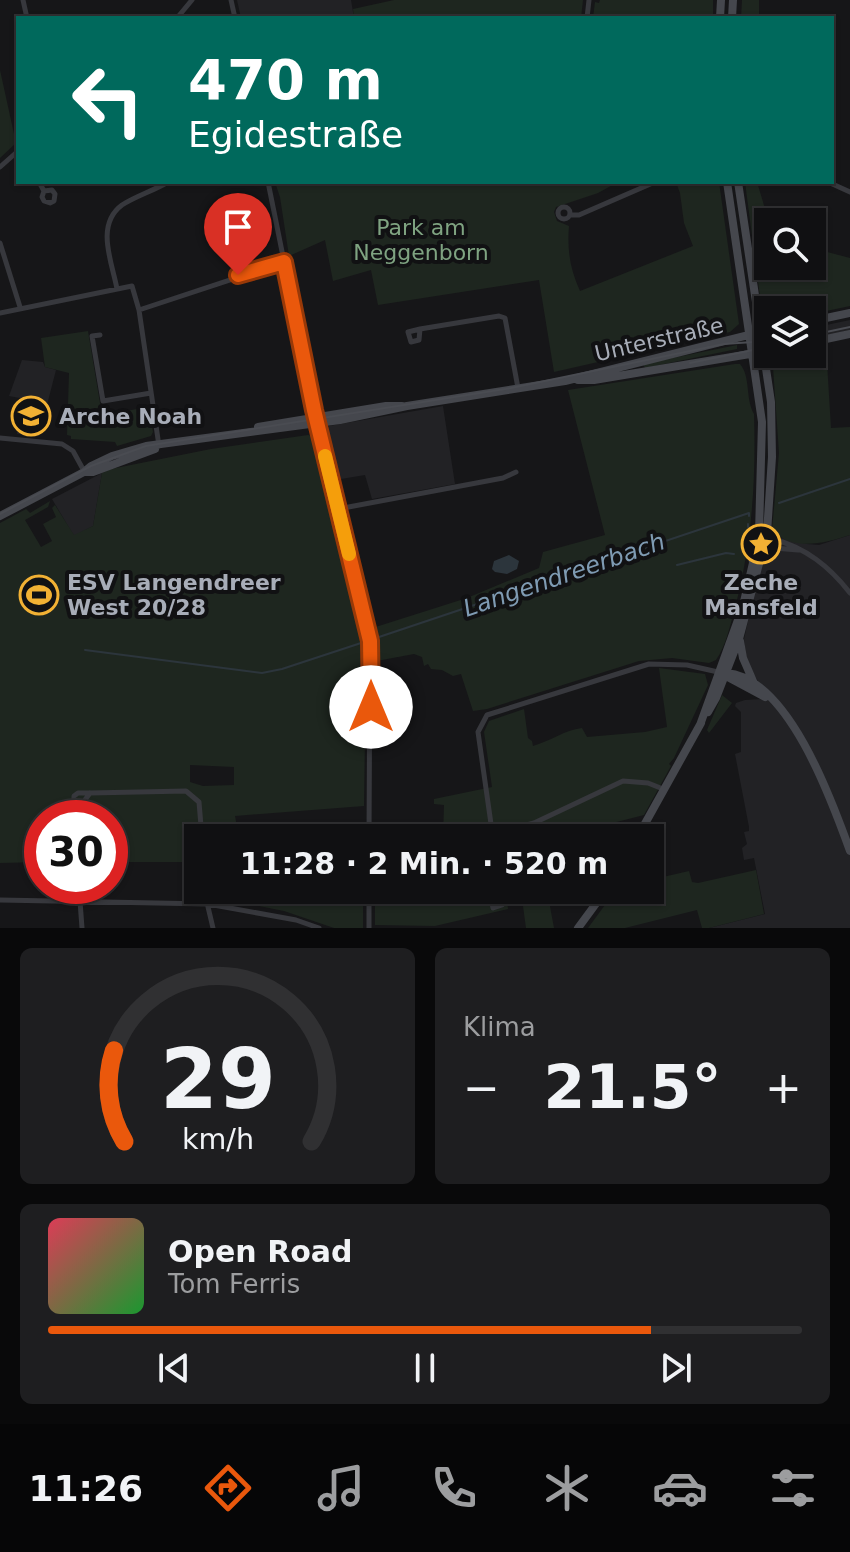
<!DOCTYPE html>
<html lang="de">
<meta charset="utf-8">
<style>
:root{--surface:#101012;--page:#1e1e20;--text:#f1f3f6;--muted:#9c9d9f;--line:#303032;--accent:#ea580c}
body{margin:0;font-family:"DejaVu Sans",sans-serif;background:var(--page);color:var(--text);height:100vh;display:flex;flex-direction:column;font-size:30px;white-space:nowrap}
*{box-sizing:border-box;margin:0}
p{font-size:26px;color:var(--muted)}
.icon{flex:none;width:44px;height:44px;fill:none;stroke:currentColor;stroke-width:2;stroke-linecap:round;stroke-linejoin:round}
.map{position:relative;height:928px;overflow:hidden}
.side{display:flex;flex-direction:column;gap:20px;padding:20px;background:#09090a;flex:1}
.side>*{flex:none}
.banner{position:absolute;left:16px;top:16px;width:818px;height:168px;border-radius:0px;box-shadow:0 2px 6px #0004,0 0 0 2px var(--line);background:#00695c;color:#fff;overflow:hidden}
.controls{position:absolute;left:754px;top:208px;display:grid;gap:16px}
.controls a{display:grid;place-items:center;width:72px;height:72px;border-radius:0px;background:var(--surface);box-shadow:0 2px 6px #0004,0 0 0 2px var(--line);font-size:40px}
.speed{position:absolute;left:24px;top:800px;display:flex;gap:16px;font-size:40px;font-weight:700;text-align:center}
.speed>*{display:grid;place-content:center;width:104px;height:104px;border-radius:50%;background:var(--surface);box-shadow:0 2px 6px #0004,0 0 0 2px var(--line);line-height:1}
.speed .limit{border:12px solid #d22;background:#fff;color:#111}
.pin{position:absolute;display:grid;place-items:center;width:68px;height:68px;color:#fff;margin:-82px -34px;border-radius:50% 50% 50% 0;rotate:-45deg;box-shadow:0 0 8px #0007}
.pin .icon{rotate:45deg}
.me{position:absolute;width:88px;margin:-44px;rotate:0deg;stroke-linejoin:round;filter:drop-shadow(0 0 6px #0008)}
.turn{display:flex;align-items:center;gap:28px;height:168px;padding:0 40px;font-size:36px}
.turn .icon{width:104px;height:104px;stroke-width:2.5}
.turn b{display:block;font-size:56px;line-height:68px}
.big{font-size:60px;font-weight:700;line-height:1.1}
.side .card{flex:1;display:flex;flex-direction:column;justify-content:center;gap:12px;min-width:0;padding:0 28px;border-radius:12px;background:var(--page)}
.side .dial{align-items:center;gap:0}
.dial svg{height:208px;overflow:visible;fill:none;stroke:var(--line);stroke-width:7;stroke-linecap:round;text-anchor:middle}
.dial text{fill:var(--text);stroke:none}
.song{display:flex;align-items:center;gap:24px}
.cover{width:96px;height:96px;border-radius:12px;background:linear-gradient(135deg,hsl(350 70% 55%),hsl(130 70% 35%))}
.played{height:8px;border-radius:4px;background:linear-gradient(90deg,var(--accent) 80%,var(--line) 80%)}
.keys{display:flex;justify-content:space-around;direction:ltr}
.heat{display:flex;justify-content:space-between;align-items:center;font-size:44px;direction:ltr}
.side .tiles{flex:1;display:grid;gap:20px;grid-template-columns:1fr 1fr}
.card:last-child{grid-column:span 2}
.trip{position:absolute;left:184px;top:824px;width:480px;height:80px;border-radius:0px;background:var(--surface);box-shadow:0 2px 6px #0004,0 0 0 2px var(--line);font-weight:700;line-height:80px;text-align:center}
.tab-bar{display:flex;height:128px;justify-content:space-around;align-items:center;background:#060607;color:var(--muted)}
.tab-bar .icon{width:56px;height:56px}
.tab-bar .active{color:var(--accent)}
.tab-bar b{font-size:36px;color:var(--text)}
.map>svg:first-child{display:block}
.built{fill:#222225}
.green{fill:#1e261f;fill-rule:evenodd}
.water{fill:#2c353c}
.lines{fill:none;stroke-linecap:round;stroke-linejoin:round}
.stream{stroke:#2c353c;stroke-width:2}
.street{stroke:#37383d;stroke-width:5}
.secondary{stroke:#45474d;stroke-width:8}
.tram{stroke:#4a4c52;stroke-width:2}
.route-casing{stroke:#983908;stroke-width:20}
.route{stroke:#ea580c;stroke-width:14}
.slow{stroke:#f59e0b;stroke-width:14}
.labels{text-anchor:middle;stroke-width:8;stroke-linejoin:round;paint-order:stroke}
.park-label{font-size:22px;fill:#7fa381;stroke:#111113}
.street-label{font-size:22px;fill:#a8adb8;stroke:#111113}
.poi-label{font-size:22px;font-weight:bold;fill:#a8adb8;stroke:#111113;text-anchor:start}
.water-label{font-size:24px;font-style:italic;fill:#7f9bb3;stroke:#111113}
</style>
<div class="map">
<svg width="850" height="928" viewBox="0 0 850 928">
<rect width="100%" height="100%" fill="#161618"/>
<path class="built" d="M237,0H351L354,18H241Z
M850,320V330L812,339V328Z
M22,360L43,362L45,367L56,370L39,436L17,434L20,398L9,396Z
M443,406L455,484L372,499L365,475L335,480L324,434L329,426Z
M102,473L93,526L74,536L52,499Z
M850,535V928H709L765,914L754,858L744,860L742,848L747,844L744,832L749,831V827L735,754L741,752V712L735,706L736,703L745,700L764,699L759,683L747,662L744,639L760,567L762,561L777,551L778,537L807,544L819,545Z"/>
<path class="green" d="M394,0H583L581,18H354L353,9Z
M600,0H713V18H593L595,2L599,3Z
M742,0H759V18H741Z
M0,70L16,143L0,158Z
M275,182H618L598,193L556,207L554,212L557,221L569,226C567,250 570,269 580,291L693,246L684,223L680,193L676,182H719L739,324L730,332L554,372L539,280L378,305L371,270L333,281L325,240L289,256L280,197Z
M745,182H757L769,222L768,266H812V248L850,258V306L812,314V310H768V318L762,312Z
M88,331L102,415L149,407L153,432L151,436L117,446L115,442L71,439V436L67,435L69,373L45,367L41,338Z
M737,345V349L645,368L643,364Z
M826,346L831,428L850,427V535C825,543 793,552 772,530L779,453L773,367L784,355L812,354V349Z
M735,364H740C751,377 745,398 754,414C756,482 752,542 735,608C730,625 726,646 716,660L709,663L672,658L639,661L487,709L473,711L461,674L453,676L442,670L431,669L428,664L424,666L422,657L414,654L366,663L364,806L235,816L239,838H198V862H110V818H42V862L0,863V523L26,509L30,513L50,501L48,507L25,520L41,547L52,541L43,524L56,517L52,508L55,505L74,535L93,526L102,473L111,469L211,449L308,435L315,437L363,631L467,598L539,568L543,552L605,535L568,390ZM190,765L234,767V785L203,786L190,782Z
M659,668L705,674L708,685L674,758L669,764L671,766L644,815L589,829L591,838H443L444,805L434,804V799L492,787L484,732L489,721L524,709L528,738L532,741L533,746C551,741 564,730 582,728L587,737L645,732L667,727Z
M722,695L732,703L709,733L707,730Z
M363,831V838H321L322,833Z
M756,870L764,914L709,928H702L697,910L625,928H588L616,890H650V880L689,871L692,882L698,883Z
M209,890H363V928H334L284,911L213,897Z
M375,890H547L554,928H526L522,899H518L516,893L506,894L508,909L435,926L375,925Z"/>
<path class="water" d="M509,555L519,561L517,569L507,574L495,572L492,569L494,561Z"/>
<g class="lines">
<path class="stream" d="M779,503L850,479
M748,524V527
M677,565L726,553L734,554
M379,637L749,513V516
M85,650L262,673L282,669L361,643"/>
<path class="street" d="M23,0L27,18
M231,0L235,18
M177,18L192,0
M587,18L589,0
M0,167L18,151
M39,182L44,191L42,197L44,201L50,203L54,201L55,194L52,190L44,191
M268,182L314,410L370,641L369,838
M828,182L850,192
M558 213a6 6 0 1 1 12 0a6 6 0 1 1-12 0Z
M570,215H579L655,182
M0,243L20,307
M117,289C112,262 95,225 122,205C136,196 153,191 168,182
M0,313L132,286L139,310
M420,329L419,340L411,342L408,332L420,329L499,316L505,318L518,388
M100,335L92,336L103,401L151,393
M0,438L62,444L73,451L84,471
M159,446L139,310L284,262
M338,509L503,478L516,472
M773,539C806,548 829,566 850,593
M774,548L798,550
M90,793L82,804L74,802V796L78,793H90L186,791L199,802L202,838
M493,834L534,823L623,781L648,783L663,789
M493,838L478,732L487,715L649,664L687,665L718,672
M204,890L213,928
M489,890L493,908L502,905L500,890
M0,900L208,904L296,920L319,928
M80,901L82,928
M369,928V890"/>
<path class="secondary" d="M720,18L721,0
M732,18L733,0
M738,182L771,402L772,457L767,533
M812,321L850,313
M812,342L850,334
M578,380H594L768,351
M258,427L386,406H402
M85,471L91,466L112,456L146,446L340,420L407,406L565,381L768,330
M0,516L84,472H93L155,449
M740,641L743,658L753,681
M726,673C788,677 832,801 850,851
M724,675L765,697
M708,712L716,698L739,639L760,560L774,548L772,537L764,532
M700,725L743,606L753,563L751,542L759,533L762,422L727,182
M637,838L701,723
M578,928L606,890"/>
<path class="tram" d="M812,335L850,327
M690,363L753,350
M0,514L91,466L146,446L511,388L724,344L768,341"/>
</g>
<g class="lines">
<g class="route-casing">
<path id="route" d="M238,275L284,262L314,410L370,641L371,707"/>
</g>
<use href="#route" class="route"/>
<path class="slow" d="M325,456L349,554"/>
</g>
<defs>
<g id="school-ring" transform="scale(2)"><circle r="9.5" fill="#111113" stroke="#f2b134" stroke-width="1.5"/><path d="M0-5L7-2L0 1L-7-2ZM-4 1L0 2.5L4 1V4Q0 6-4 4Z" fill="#f2b134"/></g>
<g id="sight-ring" transform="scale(2)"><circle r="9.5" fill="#111113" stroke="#f2b134" stroke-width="1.5"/><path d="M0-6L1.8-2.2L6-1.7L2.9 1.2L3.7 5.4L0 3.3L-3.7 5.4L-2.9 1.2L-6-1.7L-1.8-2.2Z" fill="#f2b134"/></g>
<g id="stadium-ring" transform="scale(2)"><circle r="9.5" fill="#111113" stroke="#f2b134" stroke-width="1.5"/><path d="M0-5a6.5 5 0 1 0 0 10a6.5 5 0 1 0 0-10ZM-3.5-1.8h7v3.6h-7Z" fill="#f2b134"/></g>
</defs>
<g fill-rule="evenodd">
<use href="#school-ring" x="31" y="416"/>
<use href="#sight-ring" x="761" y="544"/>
<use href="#stadium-ring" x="39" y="595"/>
</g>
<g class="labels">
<g class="park-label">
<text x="421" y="235">Park am<tspan x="421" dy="25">Neggenborn</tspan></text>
</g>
<g class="street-label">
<text transform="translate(659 339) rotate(-13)" y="8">Unterstraße</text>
</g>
<g class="poi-label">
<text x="59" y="424">Arche Noah</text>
<text x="67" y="590">ESV Langendreer<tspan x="67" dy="25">West 20/28</tspan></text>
<text x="761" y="590" text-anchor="middle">Zeche<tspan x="761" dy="25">Mansfeld</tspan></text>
</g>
<g class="water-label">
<text transform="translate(564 575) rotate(-19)" y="8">Langendreerbach</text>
</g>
</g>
</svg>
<div class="controls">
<a><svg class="icon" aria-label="search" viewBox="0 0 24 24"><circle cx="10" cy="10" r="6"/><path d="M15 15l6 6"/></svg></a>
<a><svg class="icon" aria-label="layers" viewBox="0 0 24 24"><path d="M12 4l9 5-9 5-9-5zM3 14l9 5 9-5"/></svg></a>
</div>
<div class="speed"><div class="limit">30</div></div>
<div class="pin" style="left:238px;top:275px;background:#d93025"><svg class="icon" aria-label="arrive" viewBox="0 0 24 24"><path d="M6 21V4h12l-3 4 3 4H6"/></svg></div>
<svg class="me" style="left:371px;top:707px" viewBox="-20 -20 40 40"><circle r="19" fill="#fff"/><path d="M0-13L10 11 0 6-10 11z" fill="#ea580c"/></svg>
<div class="trip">11:28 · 2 Min. · 520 m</div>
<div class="banner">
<div class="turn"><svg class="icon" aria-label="left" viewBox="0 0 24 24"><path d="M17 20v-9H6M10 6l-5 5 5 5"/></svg><div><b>470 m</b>Egidestraße</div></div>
</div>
</div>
<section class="side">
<div class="tiles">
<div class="card dial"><svg viewBox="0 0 100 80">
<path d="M14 69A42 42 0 1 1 86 69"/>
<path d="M14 69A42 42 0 0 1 10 34" stroke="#ea580c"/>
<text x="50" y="56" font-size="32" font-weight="700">29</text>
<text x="50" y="72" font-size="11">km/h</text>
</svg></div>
<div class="card"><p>Klima</p>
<div class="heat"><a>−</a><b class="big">21.5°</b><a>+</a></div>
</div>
<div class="card">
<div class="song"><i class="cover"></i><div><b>Open Road</b><p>Tom Ferris</p></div></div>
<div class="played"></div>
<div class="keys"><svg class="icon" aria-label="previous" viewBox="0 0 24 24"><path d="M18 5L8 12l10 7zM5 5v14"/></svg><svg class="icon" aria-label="pause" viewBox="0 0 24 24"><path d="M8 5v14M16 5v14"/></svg><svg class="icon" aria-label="next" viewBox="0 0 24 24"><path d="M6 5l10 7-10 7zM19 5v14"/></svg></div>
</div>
</div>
</section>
<nav class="tab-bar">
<b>11:26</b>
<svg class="icon active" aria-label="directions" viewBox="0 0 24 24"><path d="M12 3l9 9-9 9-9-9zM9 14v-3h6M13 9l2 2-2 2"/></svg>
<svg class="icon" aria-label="music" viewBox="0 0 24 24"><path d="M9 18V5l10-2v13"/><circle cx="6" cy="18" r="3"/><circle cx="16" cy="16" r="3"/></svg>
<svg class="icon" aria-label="phone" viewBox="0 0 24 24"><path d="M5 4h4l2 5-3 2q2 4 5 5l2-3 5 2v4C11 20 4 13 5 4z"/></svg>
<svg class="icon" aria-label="climate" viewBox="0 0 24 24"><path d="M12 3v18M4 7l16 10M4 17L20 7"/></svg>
<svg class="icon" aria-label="car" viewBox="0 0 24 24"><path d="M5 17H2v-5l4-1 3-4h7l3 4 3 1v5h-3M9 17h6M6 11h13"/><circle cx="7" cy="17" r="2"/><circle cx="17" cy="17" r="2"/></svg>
<svg class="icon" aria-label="filters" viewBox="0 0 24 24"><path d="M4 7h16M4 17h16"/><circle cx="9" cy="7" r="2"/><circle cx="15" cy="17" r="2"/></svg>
</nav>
